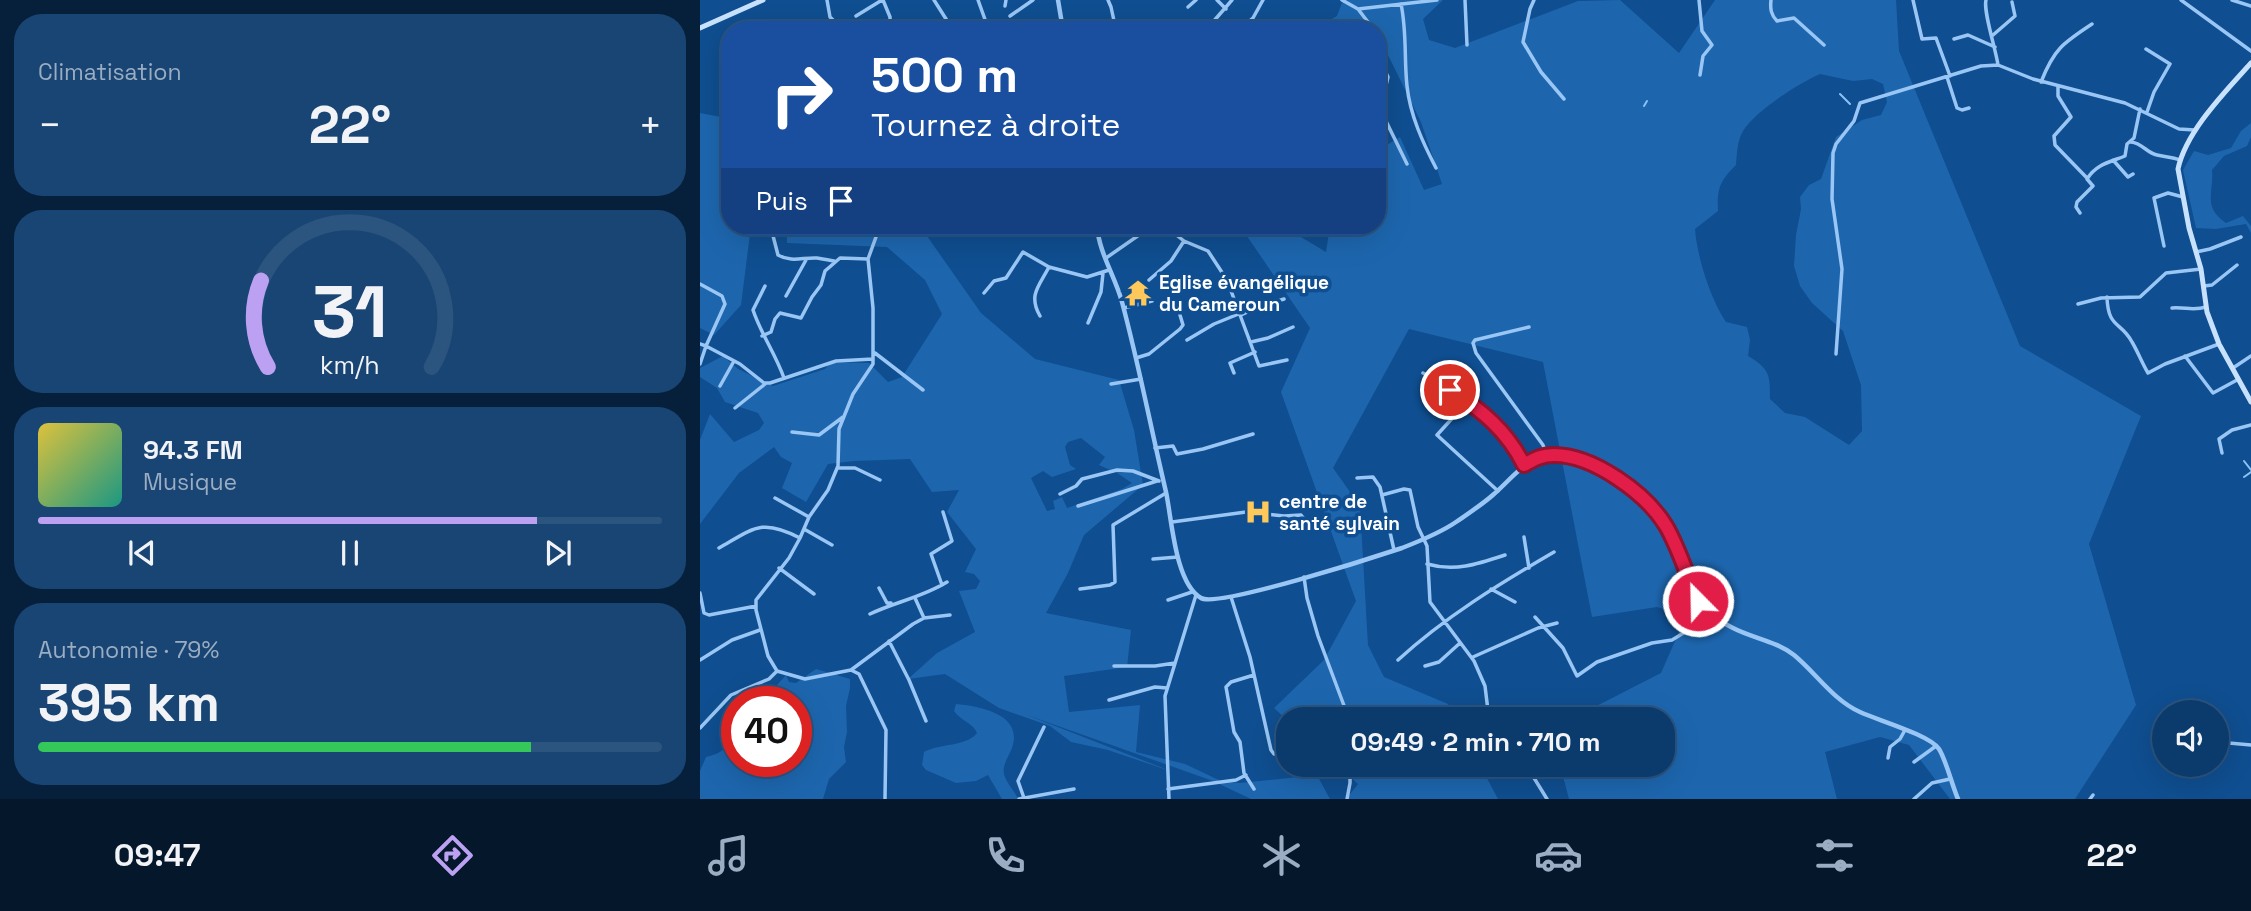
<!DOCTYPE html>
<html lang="fr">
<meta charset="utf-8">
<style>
:root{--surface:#0b3a6c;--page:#194574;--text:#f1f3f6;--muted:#9aadc2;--line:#2b547f;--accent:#bca0f2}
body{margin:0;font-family:"Space Grotesk",sans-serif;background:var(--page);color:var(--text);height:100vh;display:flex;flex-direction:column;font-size:26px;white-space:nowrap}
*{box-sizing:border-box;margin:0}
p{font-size:23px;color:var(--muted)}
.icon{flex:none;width:38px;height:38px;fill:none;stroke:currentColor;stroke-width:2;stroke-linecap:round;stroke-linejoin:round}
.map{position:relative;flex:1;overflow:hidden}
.side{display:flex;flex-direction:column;gap:14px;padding:14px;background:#06203b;width:700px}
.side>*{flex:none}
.top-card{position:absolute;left:21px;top:21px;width:665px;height:214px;border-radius:28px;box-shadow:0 7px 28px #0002,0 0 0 2px var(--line);background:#1a4fa0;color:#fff;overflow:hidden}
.tools{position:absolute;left:1452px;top:700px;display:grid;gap:14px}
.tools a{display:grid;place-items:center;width:77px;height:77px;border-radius:50%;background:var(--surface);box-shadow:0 7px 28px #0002,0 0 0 2px var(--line);font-size:35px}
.speed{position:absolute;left:21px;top:686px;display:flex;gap:14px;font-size:35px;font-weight:700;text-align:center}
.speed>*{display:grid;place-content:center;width:91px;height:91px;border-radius:50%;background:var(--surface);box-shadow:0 7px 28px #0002,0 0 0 2px var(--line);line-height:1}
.speed .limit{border:10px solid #d22;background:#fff;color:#111}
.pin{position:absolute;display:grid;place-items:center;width:60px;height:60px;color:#fff;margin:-30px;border:4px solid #fff;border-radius:50%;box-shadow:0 2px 7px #0007}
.me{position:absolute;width:77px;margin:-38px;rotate:337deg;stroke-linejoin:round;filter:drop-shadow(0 0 5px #0008)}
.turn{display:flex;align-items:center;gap:24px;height:147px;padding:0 35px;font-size:32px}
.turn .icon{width:91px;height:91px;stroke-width:2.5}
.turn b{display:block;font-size:49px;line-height:60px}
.then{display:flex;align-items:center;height:66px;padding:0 35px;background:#0003;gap:14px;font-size:26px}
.big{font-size:52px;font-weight:700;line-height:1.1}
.side .card{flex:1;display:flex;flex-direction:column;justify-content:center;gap:10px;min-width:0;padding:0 24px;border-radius:28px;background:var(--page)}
.side .dial{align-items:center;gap:0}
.dial svg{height:182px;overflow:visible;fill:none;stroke:var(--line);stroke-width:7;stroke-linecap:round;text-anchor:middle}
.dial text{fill:var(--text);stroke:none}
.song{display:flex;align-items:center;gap:21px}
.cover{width:84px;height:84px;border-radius:10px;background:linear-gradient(135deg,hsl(50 70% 55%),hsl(170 70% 35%))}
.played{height:7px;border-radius:4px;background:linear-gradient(90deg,var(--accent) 80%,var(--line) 80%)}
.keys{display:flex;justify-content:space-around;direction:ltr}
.heat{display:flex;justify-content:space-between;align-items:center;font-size:38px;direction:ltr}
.charge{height:10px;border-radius:5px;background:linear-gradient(90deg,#34c759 79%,var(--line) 0)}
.trip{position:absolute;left:576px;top:707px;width:399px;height:70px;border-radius:28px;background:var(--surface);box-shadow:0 7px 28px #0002,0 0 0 2px var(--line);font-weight:700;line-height:70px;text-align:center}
.tabs{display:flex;height:112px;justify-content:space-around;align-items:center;background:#04172b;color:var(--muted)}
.tabs .icon{width:49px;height:49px}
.tabs .current{color:var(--accent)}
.tabs b{font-size:32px;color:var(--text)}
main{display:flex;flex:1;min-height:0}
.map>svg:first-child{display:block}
.green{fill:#1d66ae;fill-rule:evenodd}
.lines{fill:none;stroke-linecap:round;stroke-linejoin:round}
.stream{stroke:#8ac2f7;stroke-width:2}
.minor{stroke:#99c6f4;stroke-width:3.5}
.tertiary{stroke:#99c6f4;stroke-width:4.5}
.secondary{stroke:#c8e2fd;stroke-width:5}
.route-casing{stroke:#92132f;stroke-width:18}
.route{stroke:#e11d48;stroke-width:12}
.labels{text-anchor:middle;stroke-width:7;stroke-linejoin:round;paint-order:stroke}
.poi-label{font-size:19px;font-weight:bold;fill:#fff;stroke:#0f4e90;text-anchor:start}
</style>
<main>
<section class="side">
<div class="card"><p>Climatisation</p>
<div class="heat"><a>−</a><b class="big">22°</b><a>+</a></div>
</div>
<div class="card dial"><svg viewBox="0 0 100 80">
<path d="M14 69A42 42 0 1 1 86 69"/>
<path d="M14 69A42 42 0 0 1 11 31" stroke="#bca0f2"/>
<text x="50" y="56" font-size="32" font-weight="700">31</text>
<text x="50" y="72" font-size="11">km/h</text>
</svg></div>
<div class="card">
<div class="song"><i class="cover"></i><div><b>94.3 FM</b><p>Musique</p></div></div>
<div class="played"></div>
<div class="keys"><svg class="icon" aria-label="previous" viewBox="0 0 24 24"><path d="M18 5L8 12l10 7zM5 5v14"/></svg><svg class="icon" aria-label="pause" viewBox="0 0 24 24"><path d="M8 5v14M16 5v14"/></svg><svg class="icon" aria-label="next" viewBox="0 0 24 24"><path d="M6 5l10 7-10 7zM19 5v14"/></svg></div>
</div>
<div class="card"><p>Autonomie · 79%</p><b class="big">395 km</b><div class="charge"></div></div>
</section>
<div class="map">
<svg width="1551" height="799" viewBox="0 0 1551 799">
<rect width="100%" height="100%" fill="#0f4e90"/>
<path class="green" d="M643,0H743L723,19L729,40L755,48L878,1L920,0L979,53L1015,0H1196L1199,51L1320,346L1441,416L1389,544L1436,705L1375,799H1250L1209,745L1180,737L1125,752L1137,799H869L860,765H962V719H871L961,673L986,616L957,607L892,617L843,362L709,329L633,468L660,506L668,645L684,677L748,704L756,719L588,721L574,708L624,660L656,601L581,392L610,328L540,226H604L601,237L626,252L630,226H677V151L700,137L724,190L742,184L721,122L684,47L677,46V30H612L637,16ZM1120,74L1153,81L1172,79L1183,84L1187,102L1181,115L1162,120L1136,137L1121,179L1109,185L1100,197L1101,209L1096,235L1094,266L1100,286L1112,303L1143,331L1161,385L1162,431L1149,445L1105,417L1085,413L1070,399C1070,375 1070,369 1048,356L1050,340L1047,327L1026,322C1011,300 997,257 995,229L1018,211C1017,188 1020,181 1036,165C1037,154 1037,141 1043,131C1054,112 1099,83 1120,74Z
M0,113L21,117L30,115V226H51L41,305L14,335L0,328Z
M1551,123V137L1547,146L1524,156L1512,170C1514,194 1502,206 1526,223L1543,216L1551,226V233L1546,224L1516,229L1496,228L1483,170L1494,151L1508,155L1531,148L1541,131Z
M87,226H220L281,313L335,359L419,380L434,430L443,485L384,535L368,573L346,613L431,630L427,667L364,676L369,712L440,705L436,752L485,764L521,781L540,783L617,775L630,799H551L513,781L327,715L473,772L408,750L371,742L350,726L299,708L245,674L208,679L237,653L275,632L259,591L276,589L280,581L274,574L265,572L276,549L247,512L259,490L232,492L210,459L154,461L128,464L106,502L82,488L92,463L81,457L74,447L39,473L0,524V440L10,414L34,442L59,430L64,423L58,413L25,402L17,388L0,377V368L23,356L38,369L73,386L125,369L131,362L169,363L188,382L202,377L242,314L225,280L187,247L87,243ZM381,438L405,457L399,465L417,473L432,483L422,489L367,508L362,497L353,501L355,509L347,511L331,478L343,471L352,477L376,469L370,465L365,447L368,442Z
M116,669L150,679V688L146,706L147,732L144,747L146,762L129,779L123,799H0V771L6,757C24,753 32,746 28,726L37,718V761H96V702H79L77,685L86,675L89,682L96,683Z
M256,704C279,706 324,714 312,748C309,756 302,765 304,774C306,783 315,791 318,799H302L288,775L276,781L256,783L226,770L222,765L224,752C240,743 266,747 277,733C273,723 261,721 254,711Z
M637,765H780L798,799H646L658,784Z"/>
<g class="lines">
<path class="stream" d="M1140,94L1150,104
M944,106L947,101
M1544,461L1551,470
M1544,477L1551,472"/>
<path class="minor" d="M127,0L130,17L136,23L138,30
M183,0L190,17V30
M234,0L253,30
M278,0L287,25
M408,0L411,7L416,30
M517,0L526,9
M642,0L658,9L674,30
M765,0L767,45
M834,0L830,9L823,42L841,72L864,99
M999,0L1002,31L1012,45L1003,56L1000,75
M1071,0C1070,9 1071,15 1077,21L1094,18L1124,45
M1213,0L1222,39L1236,38L1250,76
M1286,0C1283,11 1296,50 1298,65
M1481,0L1551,51
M1532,0L1551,6
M701,4C707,32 704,59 707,86C710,115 723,143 736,168
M305,6L306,0
M488,7L496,0
M658,9L737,0
M156,16L182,0
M310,16L333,0
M506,30L532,0
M539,30L553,18L563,0
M1293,35L1315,16L1312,2
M1254,39L1268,35L1295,47
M1446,49L1470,64L1454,92L1447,112
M677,54L688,77L682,102L683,115L707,164
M1247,77L1257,108L1262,110L1269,108
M1341,82C1354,49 1363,43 1392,24
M1358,86V96L1371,117L1354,136L1355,145L1387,178
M1431,142C1442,143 1447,153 1457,155C1465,157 1472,157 1480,160
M1413,160L1428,177L1433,174
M1380,213L1376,207L1377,202L1393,186L1387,179C1396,164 1410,162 1425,156L1427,144L1434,138L1440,109
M180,226L168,259L173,308V364L153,394L139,429L138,466L128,490L109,517L100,538L89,558L56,600V610L68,656L77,671L105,679L151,670L159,674L186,730L185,799
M465,226L484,241L508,251L527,280L559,366L587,360
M71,228L78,255C92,263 103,257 117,258C123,259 129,260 134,261
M359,233H398
M1464,246L1454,198L1468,193L1483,197
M1496,252L1510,249L1541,237
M406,258L452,226
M449,280L471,261L484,241
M0,284L22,296L25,304L6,346L0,344
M65,286L53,310C61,334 75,353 84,378
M1504,286L1512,285L1537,265
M284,293L294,281L306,278L323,252L349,267L387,277L409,270
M86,296L106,260
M1407,297C1408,329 1421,321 1432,342C1438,352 1442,363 1448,373L1465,364L1519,344
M1378,304L1401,298L1440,297L1466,273L1501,269
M424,308L452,301
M1472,308C1485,307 1494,311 1506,307
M541,315L556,308L584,299
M340,316C328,295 339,286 349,267
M388,323L401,292L403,273
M829,327L775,340L773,343L776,353L843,445L847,456
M62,336L71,332L75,319L80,313L101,318L112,297L121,285L125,271L140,258L168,259
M487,340L514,324L541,313
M551,342L568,338L593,327
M175,353L223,390
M1136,354L1142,269L1132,199L1133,153L1136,144L1154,121L1160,103L1281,66L1298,65L1333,79L1425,103L1479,129L1495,130
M1485,356L1513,393L1537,380
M436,358L449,354L480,329L483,325L480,315
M0,364L6,346L40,364L64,383H70L136,361L173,359
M1533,368L1551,356
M534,373L530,363L555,352
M723,373C765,398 801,420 824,465
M411,384L441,379
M20,386L34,361
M767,402L737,435L798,491
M35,408L65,384
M92,432L119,435L143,417
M455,448L473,446L477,454L503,449L553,434
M1522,453L1519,439L1532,430L1551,425
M137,468H155L180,480
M657,478L673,477L680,487L694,550
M360,494L376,486L382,479L417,470L433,471L459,481
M682,495L704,489L710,490L718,527L727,546L730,602L774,661L785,686L789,719
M75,498L109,517
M378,506L457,481
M472,522L546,512L584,516L601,515L609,525
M104,529L132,545
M824,537L829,568
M19,548C54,528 62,518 100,538
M453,559L478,557
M727,564C755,572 778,564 805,555
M79,568L114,594
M604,577L607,598L618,636L649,719
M242,585L231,554L252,541L243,512
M179,588L187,603H191
M380,589L410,585L415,582L413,525L466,493
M791,589L815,602
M0,593L4,613L9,615L56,606
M531,597L550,657L571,750L574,754L588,750
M215,598L224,618
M468,600L492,592
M170,614C195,602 223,597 247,582
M835,617L863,648L877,676L897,662L952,643L972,640L995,626L1006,612
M189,641L209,680L226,721
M773,657L838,628L857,623
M0,660L32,640L60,630
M698,660C745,617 799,584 854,552
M414,666H455L475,663
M725,666L739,662L760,643
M151,670L213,624L224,618L250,615
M409,700L455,687L467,688
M0,728L31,695L69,679L77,671
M1517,752L1529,743L1551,745
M1188,758L1190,747L1200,739L1205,730
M1214,762L1236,746
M826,765L847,799
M468,789L536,780L546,775
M554,789L544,773L540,742L534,732L526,687L531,682L554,675
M324,798L318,781L344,727
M319,799L374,789
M469,799L465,696L496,595
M647,799L650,783V765
M1214,799L1232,783L1250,779
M1390,799L1393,795"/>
<path class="tertiary" d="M358,0L363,30
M397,226C399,253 415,276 422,302C439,365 451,429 466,492C472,520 475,583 501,598C517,608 675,557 702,548C720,541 740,533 756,522C769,513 783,504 794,494C814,477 831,450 861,456C902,463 949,492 968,530C979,552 988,594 1004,610C1012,617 1023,623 1033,628C1052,638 1076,641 1094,655C1116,673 1133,700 1160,712C1177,720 1230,735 1239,749C1246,760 1252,785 1258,799"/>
<path class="secondary" d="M0,28L63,0
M1551,63C1526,91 1486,131 1478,169L1489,228L1501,269L1507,312L1519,344L1551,402"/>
</g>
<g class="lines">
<g class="route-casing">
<path id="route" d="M750,390C782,410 807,431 824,465C834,459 842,455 854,455C893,455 946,493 966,526C979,548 987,576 998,601"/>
</g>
<use href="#route" class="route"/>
</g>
<defs>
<g id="temple-bare" transform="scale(2.1)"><path d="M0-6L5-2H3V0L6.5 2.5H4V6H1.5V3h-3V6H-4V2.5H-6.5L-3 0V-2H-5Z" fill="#ffc85b" stroke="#0f4e90" stroke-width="2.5" paint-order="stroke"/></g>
<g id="hospital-bare" transform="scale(2.1)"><path d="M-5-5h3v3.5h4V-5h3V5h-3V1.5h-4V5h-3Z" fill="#ffc85b" stroke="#0f4e90" stroke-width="2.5" paint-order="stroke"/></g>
</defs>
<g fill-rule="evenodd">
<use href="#temple-bare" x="438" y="293"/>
<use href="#hospital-bare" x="558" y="512"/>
</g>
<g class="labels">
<g class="poi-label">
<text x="459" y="289">Eglise évangélique<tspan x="459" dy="22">du Cameroun</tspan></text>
<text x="579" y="508">centre de<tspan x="579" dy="22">santé sylvain</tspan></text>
</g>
</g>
</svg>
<div class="tools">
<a><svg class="icon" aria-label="sound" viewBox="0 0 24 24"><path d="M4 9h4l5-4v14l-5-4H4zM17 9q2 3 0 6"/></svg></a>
</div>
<div class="speed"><div class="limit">40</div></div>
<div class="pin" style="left:750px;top:390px;background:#d93025"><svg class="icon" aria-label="arrive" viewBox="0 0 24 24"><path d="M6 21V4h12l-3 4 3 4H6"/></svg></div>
<svg class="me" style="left:998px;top:601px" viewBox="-20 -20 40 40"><circle r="17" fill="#e11d48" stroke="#fff" stroke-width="3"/><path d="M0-11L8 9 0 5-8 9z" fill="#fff"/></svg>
<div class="trip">09:49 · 2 min · 710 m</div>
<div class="top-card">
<div class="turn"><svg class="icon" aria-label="right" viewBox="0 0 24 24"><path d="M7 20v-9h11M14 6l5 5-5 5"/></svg><div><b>500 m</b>Tournez à droite</div></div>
<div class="then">Puis<svg class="icon" aria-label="arrive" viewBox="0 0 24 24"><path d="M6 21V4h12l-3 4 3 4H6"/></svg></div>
</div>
</div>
</main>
<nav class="tabs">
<b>09:47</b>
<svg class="icon current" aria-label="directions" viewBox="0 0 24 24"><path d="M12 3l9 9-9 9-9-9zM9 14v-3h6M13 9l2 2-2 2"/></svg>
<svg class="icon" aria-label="music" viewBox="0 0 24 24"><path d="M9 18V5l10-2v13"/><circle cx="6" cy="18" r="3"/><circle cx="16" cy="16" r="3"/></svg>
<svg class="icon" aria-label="phone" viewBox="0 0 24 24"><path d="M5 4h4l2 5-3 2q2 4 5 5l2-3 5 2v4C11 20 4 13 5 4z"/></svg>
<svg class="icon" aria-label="climate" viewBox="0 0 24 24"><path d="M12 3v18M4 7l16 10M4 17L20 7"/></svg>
<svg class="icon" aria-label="car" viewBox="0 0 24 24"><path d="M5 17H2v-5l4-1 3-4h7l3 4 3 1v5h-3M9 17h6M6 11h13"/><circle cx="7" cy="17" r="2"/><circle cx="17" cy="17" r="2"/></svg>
<svg class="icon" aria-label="filters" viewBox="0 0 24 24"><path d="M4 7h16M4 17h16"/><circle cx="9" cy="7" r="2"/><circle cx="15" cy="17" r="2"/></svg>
<b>22°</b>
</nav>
